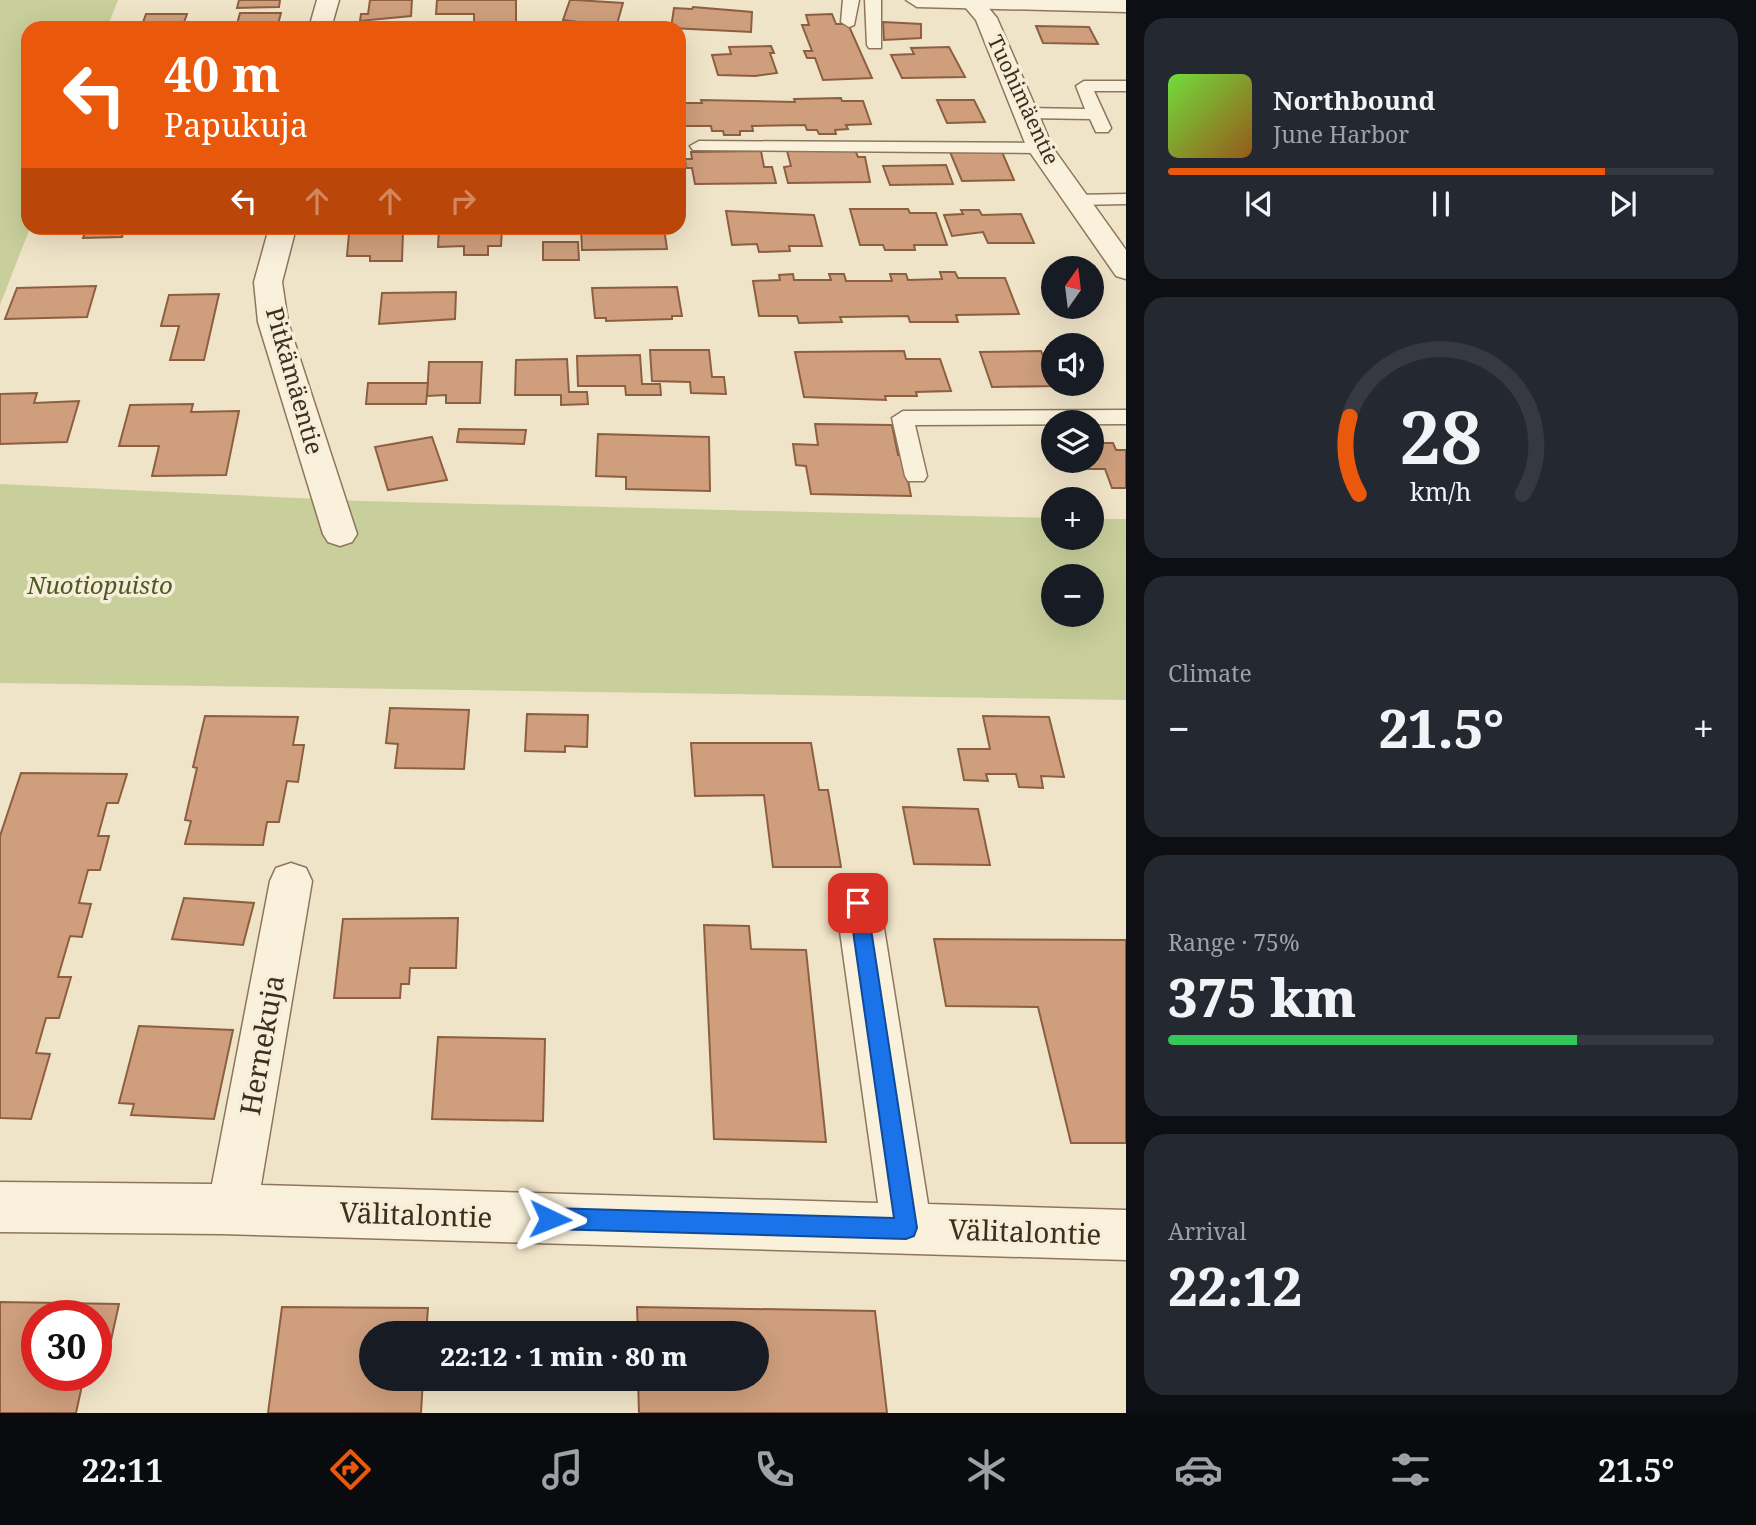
<!DOCTYPE html>
<meta charset="utf-8">
<style>
:root{--surface:#171b24;--page:#242831;--text:#f1f3f6;--muted:#9ea1a6;--line:#363941;--accent:#ea580c}
body{margin:0;font-family:"Noto Serif",serif;background:var(--page);color:var(--text);height:100vh;display:flex;flex-direction:column;font-size:26px;white-space:nowrap}
*{box-sizing:border-box;margin:0}
p{font-size:23px;color:var(--muted)}
.icon{flex:none;width:38px;height:38px;fill:none;stroke:currentColor;stroke-width:2;stroke-linecap:round;stroke-linejoin:round}
.map{position:relative;flex:1;overflow:hidden}
.panel{display:flex;flex-direction:column;gap:18px;padding:18px;background:#0d0f14;width:630px}
.panel>*{flex:none}
.top-card{position:absolute;left:21px;top:21px;width:665px;height:214px;border-radius:21px;box-shadow:0 7px 28px #0002;background:#ea580c;color:#fff;overflow:hidden}
.needle{width:46px;rotate:14deg}
.buttons{position:absolute;left:1041px;top:256px;display:grid;gap:14px}
.buttons a{display:grid;place-items:center;width:63px;height:63px;border-radius:50%;background:var(--surface);box-shadow:0 7px 28px #0002;font-size:35px}
.speed{position:absolute;left:21px;top:1300px;display:flex;gap:14px;font-size:35px;font-weight:700;text-align:center}
.speed>*{display:grid;place-content:center;width:91px;height:91px;border-radius:50%;background:var(--surface);box-shadow:0 7px 28px #0002;line-height:1}
.speed .limit{border:10px solid #d22;background:#fff;color:#111}
.pin{position:absolute;display:grid;place-items:center;width:60px;height:60px;color:#fff;margin:-30px;border-radius:14px;box-shadow:0 4px 10px #0006}
.me{position:absolute;width:77px;margin:-38px;rotate:92deg;stroke-linejoin:round;filter:drop-shadow(0 0 5px #0008)}
.turn{display:flex;align-items:center;gap:24px;height:147px;padding:0 28px;font-size:32px}
.turn .icon{width:91px;height:91px;stroke-width:2.5}
.turn b{display:block;font-size:49px;line-height:60px}
.lanes{display:flex;align-items:center;height:66px;padding:0 28px;background:#0003;justify-content:center;gap:35px;direction:ltr}
.lanes .off{opacity:.35}
.big{font-size:52px;font-weight:800;line-height:1.1}
.panel .tile{flex:1;display:flex;flex-direction:column;justify-content:center;gap:10px;min-width:0;padding:0 24px;border-radius:21px;background:var(--page)}
.panel .dial{align-items:center;gap:0}
.dial svg{height:182px;overflow:visible;fill:none;stroke:var(--line);stroke-width:7;stroke-linecap:round;text-anchor:middle}
.dial text{fill:var(--text);stroke:none}
.song{display:flex;align-items:center;gap:21px}
.cover{width:84px;height:84px;border-radius:10px;background:linear-gradient(135deg,hsl(100 70% 55%),hsl(30 70% 35%))}
.played{height:7px;border-radius:4px;background:linear-gradient(90deg,var(--accent) 80%,var(--line) 80%)}
.keys{display:flex;justify-content:space-around;direction:ltr}
.heat{display:flex;justify-content:space-between;align-items:center;font-size:38px;direction:ltr}
.charge{height:10px;border-radius:5px;background:linear-gradient(90deg,#34c759 75%,var(--line) 0)}
.trip{position:absolute;left:359px;top:1321px;width:410px;height:70px;border-radius:35px;background:var(--surface);box-shadow:0 7px 28px #0002;font-weight:800;line-height:70px;text-align:center}
.tab-bar{display:flex;height:112px;justify-content:space-around;align-items:center;background:#090b0e;color:var(--muted)}
.tab-bar .icon{width:49px;height:49px}
.tab-bar .on{color:var(--accent)}
.tab-bar b{font-size:32px;color:var(--text)}
main{display:flex;flex:1;min-height:0}
.map>svg:first-child{display:block}
.green{fill:#c9cf9b;fill-rule:evenodd}
.building{fill:#cf9f7d;stroke:#8d5f41;stroke-width:2}
.lines{fill:none;stroke-linecap:round;stroke-linejoin:round}
.service-casing{stroke:#8d765c;stroke-width:3}
.minor-casing{stroke:#8d765c;stroke-width:3}
.tertiary-casing{stroke:#8d765c;stroke-width:3}
.service{fill:#faf1dc;fill-rule:evenodd}
.minor{fill:#faf1dc;fill-rule:evenodd}
.tertiary{fill:#faf1dc;fill-rule:evenodd}
.route{fill:#1a73e8;stroke:#114b97;stroke-width:2}
.labels{text-anchor:middle;stroke-width:7;stroke-linejoin:round;paint-order:stroke}
.far-street-label{font-size:21px;fill:#3d2e20;stroke:#f7eed8}
.street-label{font-size:24px;fill:#3d2e20;stroke:#f7eed8}
.park-label{font-size:24px;font-style:italic;fill:#4d5a26;stroke:#f7eed8}
.near-street-label{font-size:28px;fill:#3d2e20;stroke:#f7eed8}
</style>
<main>
<div class="map">
<svg width="1126" height="1413" viewBox="0 0 1126 1413">
<rect width="100%" height="100%" fill="#f0e4c8"/>
<path class="green" d="M0,0H118L107,28H28L30,228L0,305Z
M0,484L362,501L1053,518L1054,537H1092V519H1126V700L0,683ZM1054,576H1092V614H1054Z"/>
<path class="building" d="M239,0H280L279,7L237,8Z
M370,0H412L411,16L360,21L361,14H368Z
M437,0H516V27L474,28V14H436Z
M570,0H576L623,3L617,24L601,25L563,20Z
M693,7L752,12L751,32L671,28L674,8L692,9Z
M240,13H281L277,28H236Z
M146,14H187L182,28H141Z
M832,14L836,24H848L872,78L823,80L815,58H807L804,51H812L802,25H809L806,15Z
M883,22L921,24V38L884,40Z
M1036,26L1089,27L1098,44L1043,43Z
M771,46L774,53H770L777,73L755,76L718,75L712,55L731,54L729,47Z
M949,47L965,77L902,78L891,55L914,54L911,48Z
M841,98L842,101H863L871,124L846,125L848,129L835,130L836,134H819L817,130H807L805,125L752,126L753,131H740V135H724L723,131H712L711,126H681L679,116V103H702L701,100L795,102L794,99Z
M937,100H974L985,122L947,123Z
M855,150L858,157H865L870,182L788,183L784,167L791,166L787,151Z
M761,151L764,167H772L776,183L695,184L692,168H686L685,159H692L691,152Z
M950,152H1002L1014,180L962,181Z
M946,165L953,184L890,185L883,166Z
M850,209H908L910,213H936L947,245H914L915,250H885L883,245H860Z
M961,210H979L982,215L1021,214L1034,243H988L983,232L952,236L944,215L963,214Z
M726,211L814,215L822,246H789L790,251L759,252L757,244L732,245Z
M87,228H124L122,237L83,238Z
M376,228H399L398,232H403L402,261H370V256H347L349,233L376,232Z
M439,228H502L501,246H488V255H464V246L438,247Z
M581,228H664L667,249L582,250Z
M543,242H578L579,260H543Z
M940,272H955L958,278H1005L1019,314L956,315L958,322H910L908,316L840,317L842,322L799,323L797,316H759L753,281L780,280L779,275L793,274L794,280H831L829,274H844L846,281H892L890,274H906L908,280L942,279Z
M96,286L87,317L5,319L17,288Z
M677,287L682,316H672V319L606,321V318H595L592,288Z
M456,292L455,319L379,324L382,293Z
M219,294L204,360H170L179,326H161L169,295Z
M650,350H709L712,377H724L726,394L691,393L690,382L652,381Z
M904,351L906,359H940L951,391L916,392L917,396H885L886,400L804,397L795,352Z
M1041,351L1056,386L992,387L980,352Z
M640,355L642,384H660L661,395H626L625,386H578L577,356Z
M567,359L569,392H587L588,404L561,405V395H515L516,360Z
M429,362H482L480,403H446V395L427,396Z
M368,383H428L426,404H366Z
M37,393L34,403L79,401L67,442L0,444V394Z
M193,404L191,412L239,411L226,475L152,476L159,446H119L130,405Z
M815,424L892,425L898,455H911L907,475L911,496L811,494L806,466L796,465L793,444L818,445Z
M459,429L526,430L524,444L457,442Z
M1092,430L1098,443H1113L1116,450H1126V488H1112L1105,469H1074L1071,460H1092Z
M598,434L709,437L710,491L626,489V477L596,476Z
M432,437L447,480L388,490L375,447Z
M390,708L469,710L464,769L395,768L398,744L386,743Z
M527,714L588,715L587,747L565,746V752L525,751Z
M205,716L298,717L293,745H304L298,782L287,781L279,822H267L263,845L185,844L191,821L185,820L197,768L193,767Z
M983,716L1049,717L1064,777L1041,776L1043,788L1019,787L1016,774H986L988,781L964,780L958,749H990Z
M691,743H811L819,790H828L841,867H773L764,795L695,796Z
M21,773L127,774L118,803H107L98,836H109L100,870H88L79,903L91,904L82,937L70,936L58,977H71L59,1018H46L36,1053L50,1054L31,1119L0,1118V836Z
M903,807L978,809L990,865L914,864Z
M184,898L254,903L243,945L172,939Z
M458,918L456,968H410L409,984H401L400,998H334L343,919Z
M704,925L749,926L751,949L806,950L826,1142L714,1139Z
M934,939L1126,940V1143H1071L1038,1007L946,1006Z
M139,1026L233,1030L214,1119L131,1115L134,1104L119,1103Z
M438,1037L545,1039L543,1121L432,1119Z
M0,1302L119,1304L111,1340H96V1316H37V1376H84L76,1413H0Z
M282,1307L428,1308L426,1334H371V1379H423L421,1413H268Z
M637,1307L875,1311L887,1413H639L638,1379H756V1334H638Z"/>
<g class="lines">
<g class="service-casing">
<path id="service" d="M843,0H859L854,25L849,27L841,22Z
M865,0H881V48H869L867,45Z
M1084,81H1126V91H1094L1111,128L1108,132H1096L1090,119L1026,118L1018,113L1026,108L1085,109L1076,86Z
M699,141L1040,143L1049,148L1040,153L693,150L690,146Z
M1126,194V204L1075,205L1066,200L1075,195Z
M1126,410V424L915,425L927,476L924,481H908L905,476L892,418L903,411Z"/>
</g>
<g class="minor-casing">
<path id="minor" d="M317,0H339L331,28H309Z
M959,0H982L997,18L1053,148L1126,250V279L1116,276L1027,148L976,20Z
M269,228H296L282,282L288,322L357,534L352,542L340,546L328,542L323,534L258,322L254,282Z
M291,863L306,868L312,881L261,1185L878,1203L836,903L843,890L858,885L873,890L880,903L928,1204L1126,1210V1260L221,1234L0,1232V1182L212,1184L270,881L276,868Z"/>
</g>
<g class="tertiary-casing">
<path id="tertiary" d="M906,0H1126V12L917,7Z"/>
</g>
<use href="#service" class="service"/>
<use href="#minor" class="minor"/>
<use href="#tertiary" class="tertiary"/>
</g>
<path class="route" d="M858,895L867,903L917,1228L914,1236L906,1239L550,1229L543,1226L540,1219L543,1211L550,1208L894,1218L849,903Z"/>
<g class="labels">
<g class="far-street-label">
<text transform="translate(1023 100) rotate(65)" y="7">Tuohimäentie</text>
</g>
<g class="street-label">
<text transform="translate(294 381) rotate(74)" y="8">Pitkämäentie</text>
</g>
<g class="park-label">
<text x="100" y="594">Nuotiopuisto</text>
</g>
<g class="near-street-label">
<text transform="translate(262 1045) rotate(-80)" y="10">Hernekuja</text>
<text transform="translate(416 1215) rotate(2)" y="10">Välitalontie</text>
<text transform="translate(1025 1232) rotate(2)" y="10">Välitalontie</text>
</g>
</g>
</svg>
<div class="buttons">
<a><svg class="needle" viewBox="-14 -14 28 28"><path d="M0-13l5 13h-10z" fill="#e53935"/><path d="M0 13l5-13h-10z" fill="#9ea1a6"/></svg></a>
<a><svg class="icon" aria-label="sound" viewBox="0 0 24 24"><path d="M4 9h4l5-4v14l-5-4H4zM17 9q2 3 0 6"/></svg></a>
<a><svg class="icon" aria-label="layers" viewBox="0 0 24 24"><path d="M12 4l9 5-9 5-9-5zM3 14l9 5 9-5"/></svg></a>
<a>+</a>
<a>−</a>
</div>
<div class="speed"><div class="limit">30</div></div>
<div class="pin" style="left:858px;top:903px;background:#d93025"><svg class="icon" aria-label="arrive" viewBox="0 0 24 24"><path d="M6 21V4h12l-3 4 3 4H6"/></svg></div>
<svg class="me" style="left:550px;top:1219px" viewBox="-20 -20 40 40"><path d="M0-17L14 15 0 8-14 15z" fill="#1a73e8" stroke="#fff" stroke-width="4"/></svg>
<div class="trip">22:12 · 1 min · 80 m</div>
<div class="top-card">
<div class="turn"><svg class="icon" aria-label="left" viewBox="0 0 24 24"><path d="M17 20v-9H6M10 6l-5 5 5 5"/></svg><div><b>40 m</b>Papukuja</div></div>
<div class="lanes"><svg class="icon" aria-label="left" viewBox="0 0 24 24"><path d="M17 20v-9H6M10 6l-5 5 5 5"/></svg><svg class="icon off" aria-label="ahead" viewBox="0 0 24 24"><path d="M12 20V5M6 11l6-6 6 6"/></svg><svg class="icon off" aria-label="ahead" viewBox="0 0 24 24"><path d="M12 20V5M6 11l6-6 6 6"/></svg><svg class="icon off" aria-label="right" viewBox="0 0 24 24"><path d="M7 20v-9h11M14 6l5 5-5 5"/></svg></div>
</div>
</div>
<section class="panel">
<div class="tile">
<div class="song"><i class="cover"></i><div><b>Northbound</b><p>June Harbor</p></div></div>
<div class="played"></div>
<div class="keys"><svg class="icon" aria-label="previous" viewBox="0 0 24 24"><path d="M18 5L8 12l10 7zM5 5v14"/></svg><svg class="icon" aria-label="pause" viewBox="0 0 24 24"><path d="M8 5v14M16 5v14"/></svg><svg class="icon" aria-label="next" viewBox="0 0 24 24"><path d="M6 5l10 7-10 7zM19 5v14"/></svg></div>
</div>
<div class="tile dial"><svg viewBox="0 0 100 80">
<path d="M14 69A42 42 0 1 1 86 69"/>
<path d="M14 69A42 42 0 0 1 10 35" stroke="#ea580c"/>
<text x="50" y="56" font-size="32" font-weight="700">28</text>
<text x="50" y="72" font-size="11">km/h</text>
</svg></div>
<div class="tile"><p>Climate</p>
<div class="heat"><a>−</a><b class="big">21.5°</b><a>+</a></div>
</div>
<div class="tile"><p>Range · 75%</p><b class="big">375 km</b><div class="charge"></div></div>
<div class="tile"><p>Arrival</p><b class="big">22:12</b></div>
</section>
</main>
<nav class="tab-bar">
<b>22:11</b>
<svg class="icon on" aria-label="directions" viewBox="0 0 24 24"><path d="M12 3l9 9-9 9-9-9zM9 14v-3h6M13 9l2 2-2 2"/></svg>
<svg class="icon" aria-label="music" viewBox="0 0 24 24"><path d="M9 18V5l10-2v13"/><circle cx="6" cy="18" r="3"/><circle cx="16" cy="16" r="3"/></svg>
<svg class="icon" aria-label="phone" viewBox="0 0 24 24"><path d="M5 4h4l2 5-3 2q2 4 5 5l2-3 5 2v4C11 20 4 13 5 4z"/></svg>
<svg class="icon" aria-label="climate" viewBox="0 0 24 24"><path d="M12 3v18M4 7l16 10M4 17L20 7"/></svg>
<svg class="icon" aria-label="car" viewBox="0 0 24 24"><path d="M5 17H2v-5l4-1 3-4h7l3 4 3 1v5h-3M9 17h6M6 11h13"/><circle cx="7" cy="17" r="2"/><circle cx="17" cy="17" r="2"/></svg>
<svg class="icon" aria-label="filters" viewBox="0 0 24 24"><path d="M4 7h16M4 17h16"/><circle cx="9" cy="7" r="2"/><circle cx="15" cy="17" r="2"/></svg>
<b>21.5°</b>
</nav>
